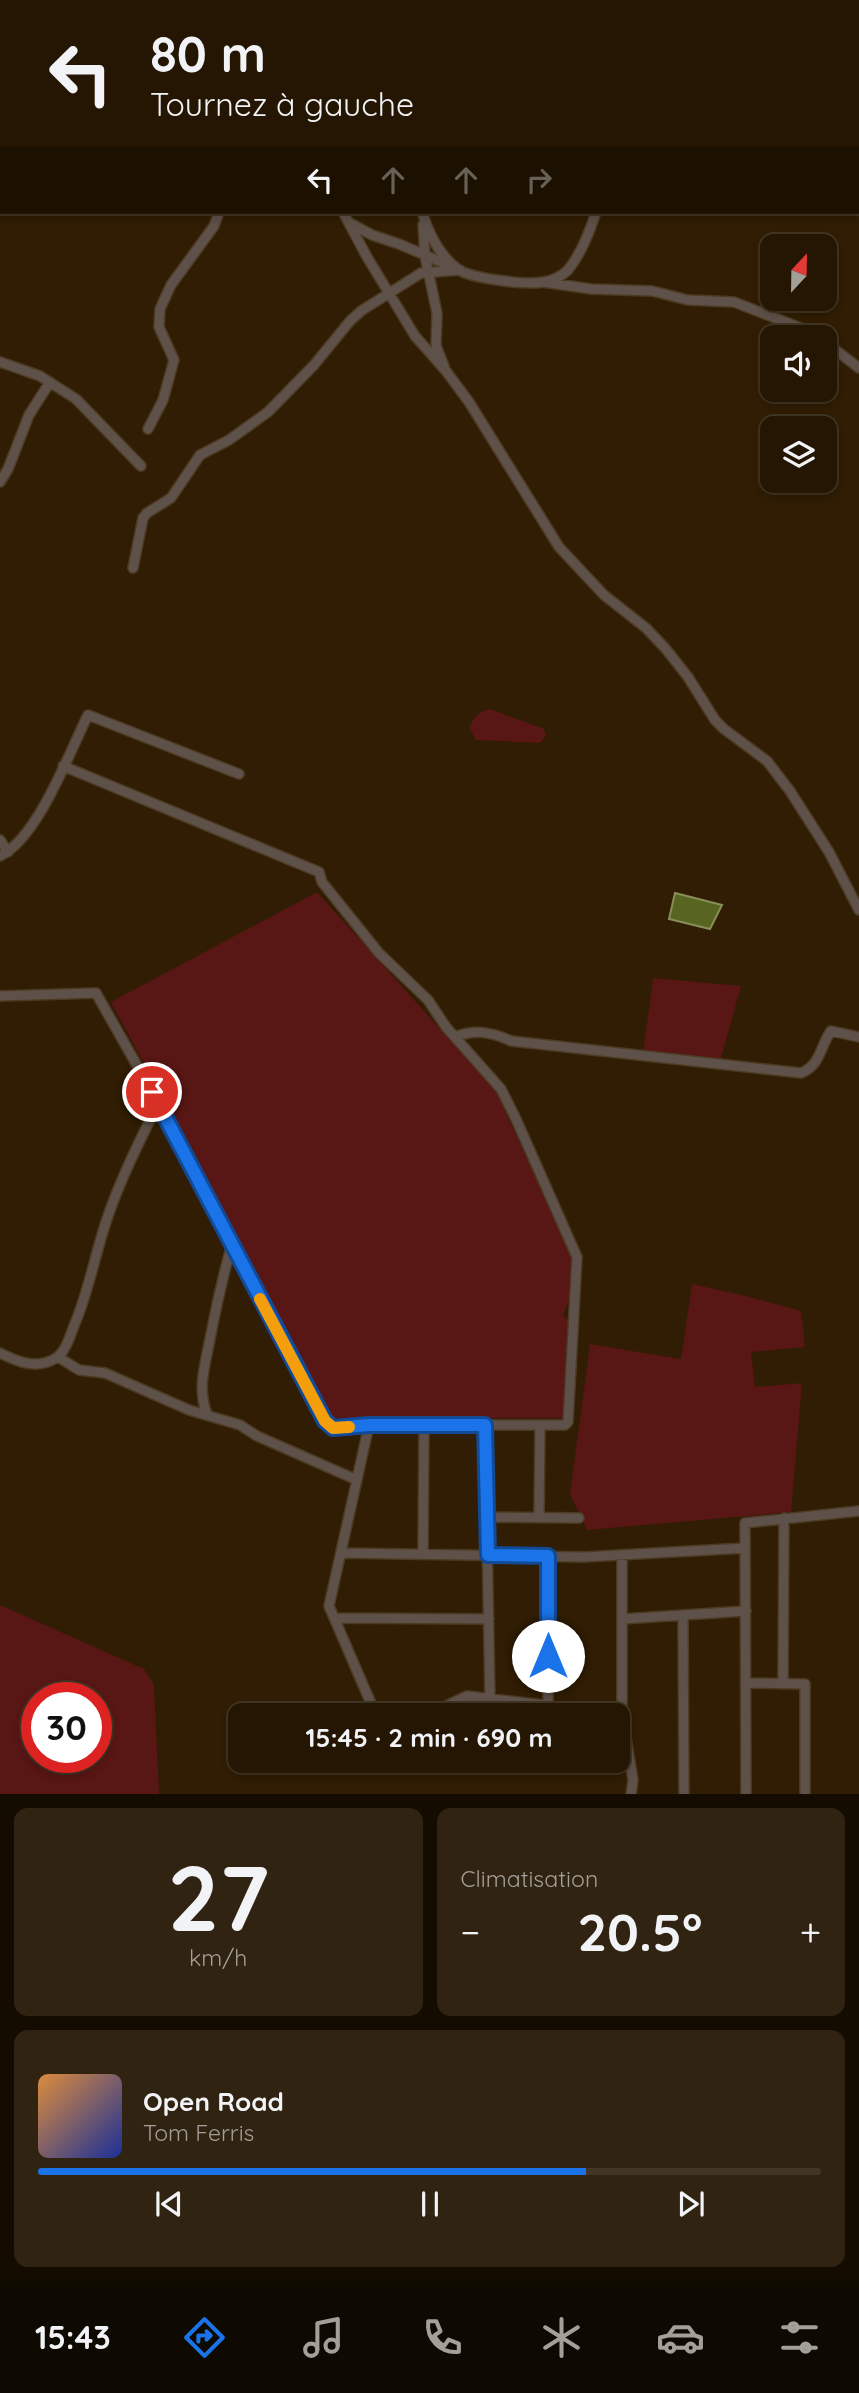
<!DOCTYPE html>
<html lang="fr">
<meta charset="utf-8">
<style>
:root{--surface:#241602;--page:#302311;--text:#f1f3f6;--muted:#a39f99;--line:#413524;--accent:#1a73e8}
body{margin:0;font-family:Quicksand,sans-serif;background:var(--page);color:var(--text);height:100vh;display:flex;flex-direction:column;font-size:26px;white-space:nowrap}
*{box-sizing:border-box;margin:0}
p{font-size:23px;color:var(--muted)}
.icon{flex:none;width:38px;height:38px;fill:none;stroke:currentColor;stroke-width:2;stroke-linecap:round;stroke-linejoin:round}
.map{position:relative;height:1794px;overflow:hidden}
.details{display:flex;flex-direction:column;gap:14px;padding:14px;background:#140c01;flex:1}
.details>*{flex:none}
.guide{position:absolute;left:0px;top:0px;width:859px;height:214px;box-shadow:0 4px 10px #0003,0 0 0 2px var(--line);background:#241602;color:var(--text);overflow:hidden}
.needle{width:46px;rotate:22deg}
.fabs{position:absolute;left:760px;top:234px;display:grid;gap:14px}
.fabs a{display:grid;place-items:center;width:77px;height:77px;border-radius:14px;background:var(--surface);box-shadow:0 4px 10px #0003,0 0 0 2px var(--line);font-size:35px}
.speed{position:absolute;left:21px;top:1682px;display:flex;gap:14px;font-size:35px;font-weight:700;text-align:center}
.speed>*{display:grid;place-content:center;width:91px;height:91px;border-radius:50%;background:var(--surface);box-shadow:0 4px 10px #0003,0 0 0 2px var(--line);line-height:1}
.speed .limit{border:10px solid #d22;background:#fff;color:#111}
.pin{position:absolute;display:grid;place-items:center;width:60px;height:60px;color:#fff;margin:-30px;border:4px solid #fff;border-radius:50%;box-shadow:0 2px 7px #0007}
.me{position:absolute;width:77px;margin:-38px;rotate:0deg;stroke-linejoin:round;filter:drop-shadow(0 0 5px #0008)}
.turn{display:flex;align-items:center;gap:24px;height:147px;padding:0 35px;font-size:32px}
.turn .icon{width:91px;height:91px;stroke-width:2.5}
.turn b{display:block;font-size:49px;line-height:60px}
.lanes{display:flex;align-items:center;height:66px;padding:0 35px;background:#0003;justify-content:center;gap:35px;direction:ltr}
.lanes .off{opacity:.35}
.big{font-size:52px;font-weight:700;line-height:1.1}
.details .card{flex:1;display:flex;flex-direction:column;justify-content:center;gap:10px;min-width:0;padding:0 24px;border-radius:14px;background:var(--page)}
.details .dial{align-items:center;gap:0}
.dial b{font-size:91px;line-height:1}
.song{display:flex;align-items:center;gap:21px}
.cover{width:84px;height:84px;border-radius:10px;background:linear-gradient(135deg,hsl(30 70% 55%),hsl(230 70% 35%))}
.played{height:7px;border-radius:4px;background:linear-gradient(90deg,var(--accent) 70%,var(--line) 70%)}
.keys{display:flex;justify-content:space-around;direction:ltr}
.heat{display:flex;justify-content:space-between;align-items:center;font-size:38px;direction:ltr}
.details .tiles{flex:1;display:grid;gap:14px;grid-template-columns:1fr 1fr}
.card:last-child{grid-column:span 2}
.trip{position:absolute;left:228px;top:1703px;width:402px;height:70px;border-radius:14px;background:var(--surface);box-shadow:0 4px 10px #0003,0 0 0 2px var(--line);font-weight:700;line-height:70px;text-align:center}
.tabs{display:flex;height:112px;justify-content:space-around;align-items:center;background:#0e0901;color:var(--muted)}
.tabs .icon{width:49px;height:49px}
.tabs .active{color:var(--accent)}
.tabs b{font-size:32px;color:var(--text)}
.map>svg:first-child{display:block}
.green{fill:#581614;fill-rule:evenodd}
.water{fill:#576520;stroke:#888e59;stroke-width:2}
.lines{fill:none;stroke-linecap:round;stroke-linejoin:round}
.minor-casing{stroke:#4c3a22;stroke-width:12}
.minor{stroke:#5e5149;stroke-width:9}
.route-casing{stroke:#114b97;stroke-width:18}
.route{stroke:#1a73e8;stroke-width:12}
.slow{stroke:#f59e0b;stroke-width:12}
</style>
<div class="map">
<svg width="859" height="1795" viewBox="0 0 859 1795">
<rect width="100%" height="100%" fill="#301d03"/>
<path class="green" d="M490,709L544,729L546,736L540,743L476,740L469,728C474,717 478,712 490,709Z
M317,892L496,1091L574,1261L572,1294L563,1315L570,1323L564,1418H333L111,1002Z
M653,978L741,986L720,1062L643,1053Z
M692,1284L746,1296L801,1311L805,1347L751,1352L755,1387L802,1383L791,1512L587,1530L570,1494L590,1344L681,1359Z
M0,1605L144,1669L154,1685L159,1794H0ZM37,1698H96V1757H37Z"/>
<path class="water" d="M675,893L722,905L710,929L669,919Z"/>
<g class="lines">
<g class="minor-casing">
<path id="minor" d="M116,0L118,2
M316,0L318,2
M442,2L446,0
M696,2L698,0
M343,212L367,257L415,336L446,371L469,402L559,547L604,595L646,628L665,648L688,677L715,720L724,729L767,761L790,791L829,852L859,910
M422,212C429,234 439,256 459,270C474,279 526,285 544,282C552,281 562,276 568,270C581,254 590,231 596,212
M423,225L425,256L437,313L436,346L444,366
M543,282L591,289L652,291L688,300L734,302L814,333L820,338
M824,341L859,368
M0,362L40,376L76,399L141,466
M148,429L163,400L174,360L159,327L160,309L171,285L214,226L219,212
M0,482L8,469L29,415L50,382
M133,568L143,518L147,513L171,498L200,455L229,440L268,412L314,365L350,321L361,311L421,273L460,270L399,244L372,235L350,223
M0,840L8,852
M0,856C38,838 69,753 88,715L239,774
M0,996L96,993L152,1092L325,1421L333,1428L369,1425H565L568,1422L577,1257L516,1119L501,1089L446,1027L428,1000L379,953L322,882L319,872L63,766
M455,1037C475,1029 492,1032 511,1041L801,1073C821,1065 820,1046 831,1031L859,1037
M0,1353C18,1362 37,1370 56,1358C67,1351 71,1332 76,1321C89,1289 95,1255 106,1222C119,1182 139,1142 158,1104
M58,1357L79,1370L105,1373L189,1410L240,1425L257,1436L357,1480
M207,1414C197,1389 205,1365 210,1339C216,1307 223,1276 232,1244
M369,1425L329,1606L376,1715
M485,1425L490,1699
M487,1517L579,1518
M539,1518L540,1425
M341,1553L584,1557L745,1548
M423,1554L424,1425
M622,1555V1714L633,1780L631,1795
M683,1615L684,1795
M334,1618L489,1619
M622,1619L746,1611
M746,1683L805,1684V1795
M783,1684L784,1518
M548,1705V1556
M419,1715L429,1714L467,1696L622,1714
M746,1795L745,1523L859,1511"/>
</g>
<use href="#minor" class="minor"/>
</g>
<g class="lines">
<g class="route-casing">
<path id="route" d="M152,1092L325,1421L333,1428L369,1425H485L488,1555L548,1556V1656"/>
</g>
<use href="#route" class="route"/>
<path class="slow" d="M260,1299L325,1421L333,1428L349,1427"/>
</g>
</svg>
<div class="fabs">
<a><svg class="needle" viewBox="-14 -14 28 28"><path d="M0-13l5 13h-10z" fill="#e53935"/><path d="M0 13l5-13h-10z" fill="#a39f99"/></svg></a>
<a><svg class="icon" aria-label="sound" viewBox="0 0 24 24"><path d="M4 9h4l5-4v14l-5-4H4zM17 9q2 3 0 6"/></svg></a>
<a><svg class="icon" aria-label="layers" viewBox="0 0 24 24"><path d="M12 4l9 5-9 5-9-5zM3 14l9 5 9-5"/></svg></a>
</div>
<div class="speed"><div class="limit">30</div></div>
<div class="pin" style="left:152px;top:1092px;background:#d93025"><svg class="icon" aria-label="arrive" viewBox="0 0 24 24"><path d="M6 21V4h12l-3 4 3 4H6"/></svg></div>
<svg class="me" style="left:548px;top:1656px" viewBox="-20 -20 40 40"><circle r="19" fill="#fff"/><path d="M0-13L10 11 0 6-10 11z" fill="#1a73e8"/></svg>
<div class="trip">15:45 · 2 min · 690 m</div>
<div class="guide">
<div class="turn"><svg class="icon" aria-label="left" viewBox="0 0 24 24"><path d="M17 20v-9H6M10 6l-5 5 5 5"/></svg><div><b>80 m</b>Tournez à gauche</div></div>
<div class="lanes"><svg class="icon" aria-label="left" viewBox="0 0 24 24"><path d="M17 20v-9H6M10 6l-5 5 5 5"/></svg><svg class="icon off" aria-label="ahead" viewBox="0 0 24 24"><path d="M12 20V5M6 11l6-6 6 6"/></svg><svg class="icon off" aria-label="ahead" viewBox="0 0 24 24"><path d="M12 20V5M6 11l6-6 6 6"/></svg><svg class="icon off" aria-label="right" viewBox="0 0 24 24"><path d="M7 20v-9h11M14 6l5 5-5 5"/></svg></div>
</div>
</div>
<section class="details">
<div class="tiles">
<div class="card dial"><b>27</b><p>km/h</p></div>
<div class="card"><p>Climatisation</p>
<div class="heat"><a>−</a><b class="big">20.5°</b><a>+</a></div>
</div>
<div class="card">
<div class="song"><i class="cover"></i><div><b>Open Road</b><p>Tom Ferris</p></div></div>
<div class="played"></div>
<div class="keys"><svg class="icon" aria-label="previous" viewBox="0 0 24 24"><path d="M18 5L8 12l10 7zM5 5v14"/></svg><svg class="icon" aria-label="pause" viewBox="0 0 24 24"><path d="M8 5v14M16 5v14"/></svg><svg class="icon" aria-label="next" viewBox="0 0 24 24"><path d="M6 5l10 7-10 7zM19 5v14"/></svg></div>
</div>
</div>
</section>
<nav class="tabs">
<b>15:43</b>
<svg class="icon active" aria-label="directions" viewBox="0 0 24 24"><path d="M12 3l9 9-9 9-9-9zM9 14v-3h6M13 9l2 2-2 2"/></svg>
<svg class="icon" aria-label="music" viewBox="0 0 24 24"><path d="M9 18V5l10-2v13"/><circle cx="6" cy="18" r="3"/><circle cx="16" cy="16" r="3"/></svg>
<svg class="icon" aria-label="phone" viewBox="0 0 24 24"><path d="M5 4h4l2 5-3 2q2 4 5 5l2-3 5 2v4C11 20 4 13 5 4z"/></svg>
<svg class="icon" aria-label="climate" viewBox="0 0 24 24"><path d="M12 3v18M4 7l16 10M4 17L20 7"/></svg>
<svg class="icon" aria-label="car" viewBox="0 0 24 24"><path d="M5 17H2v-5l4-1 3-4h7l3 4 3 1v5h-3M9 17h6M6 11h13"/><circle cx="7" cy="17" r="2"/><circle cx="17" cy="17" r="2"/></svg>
<svg class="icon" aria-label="filters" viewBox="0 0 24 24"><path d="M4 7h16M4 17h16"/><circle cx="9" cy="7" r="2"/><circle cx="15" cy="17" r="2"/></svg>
</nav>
